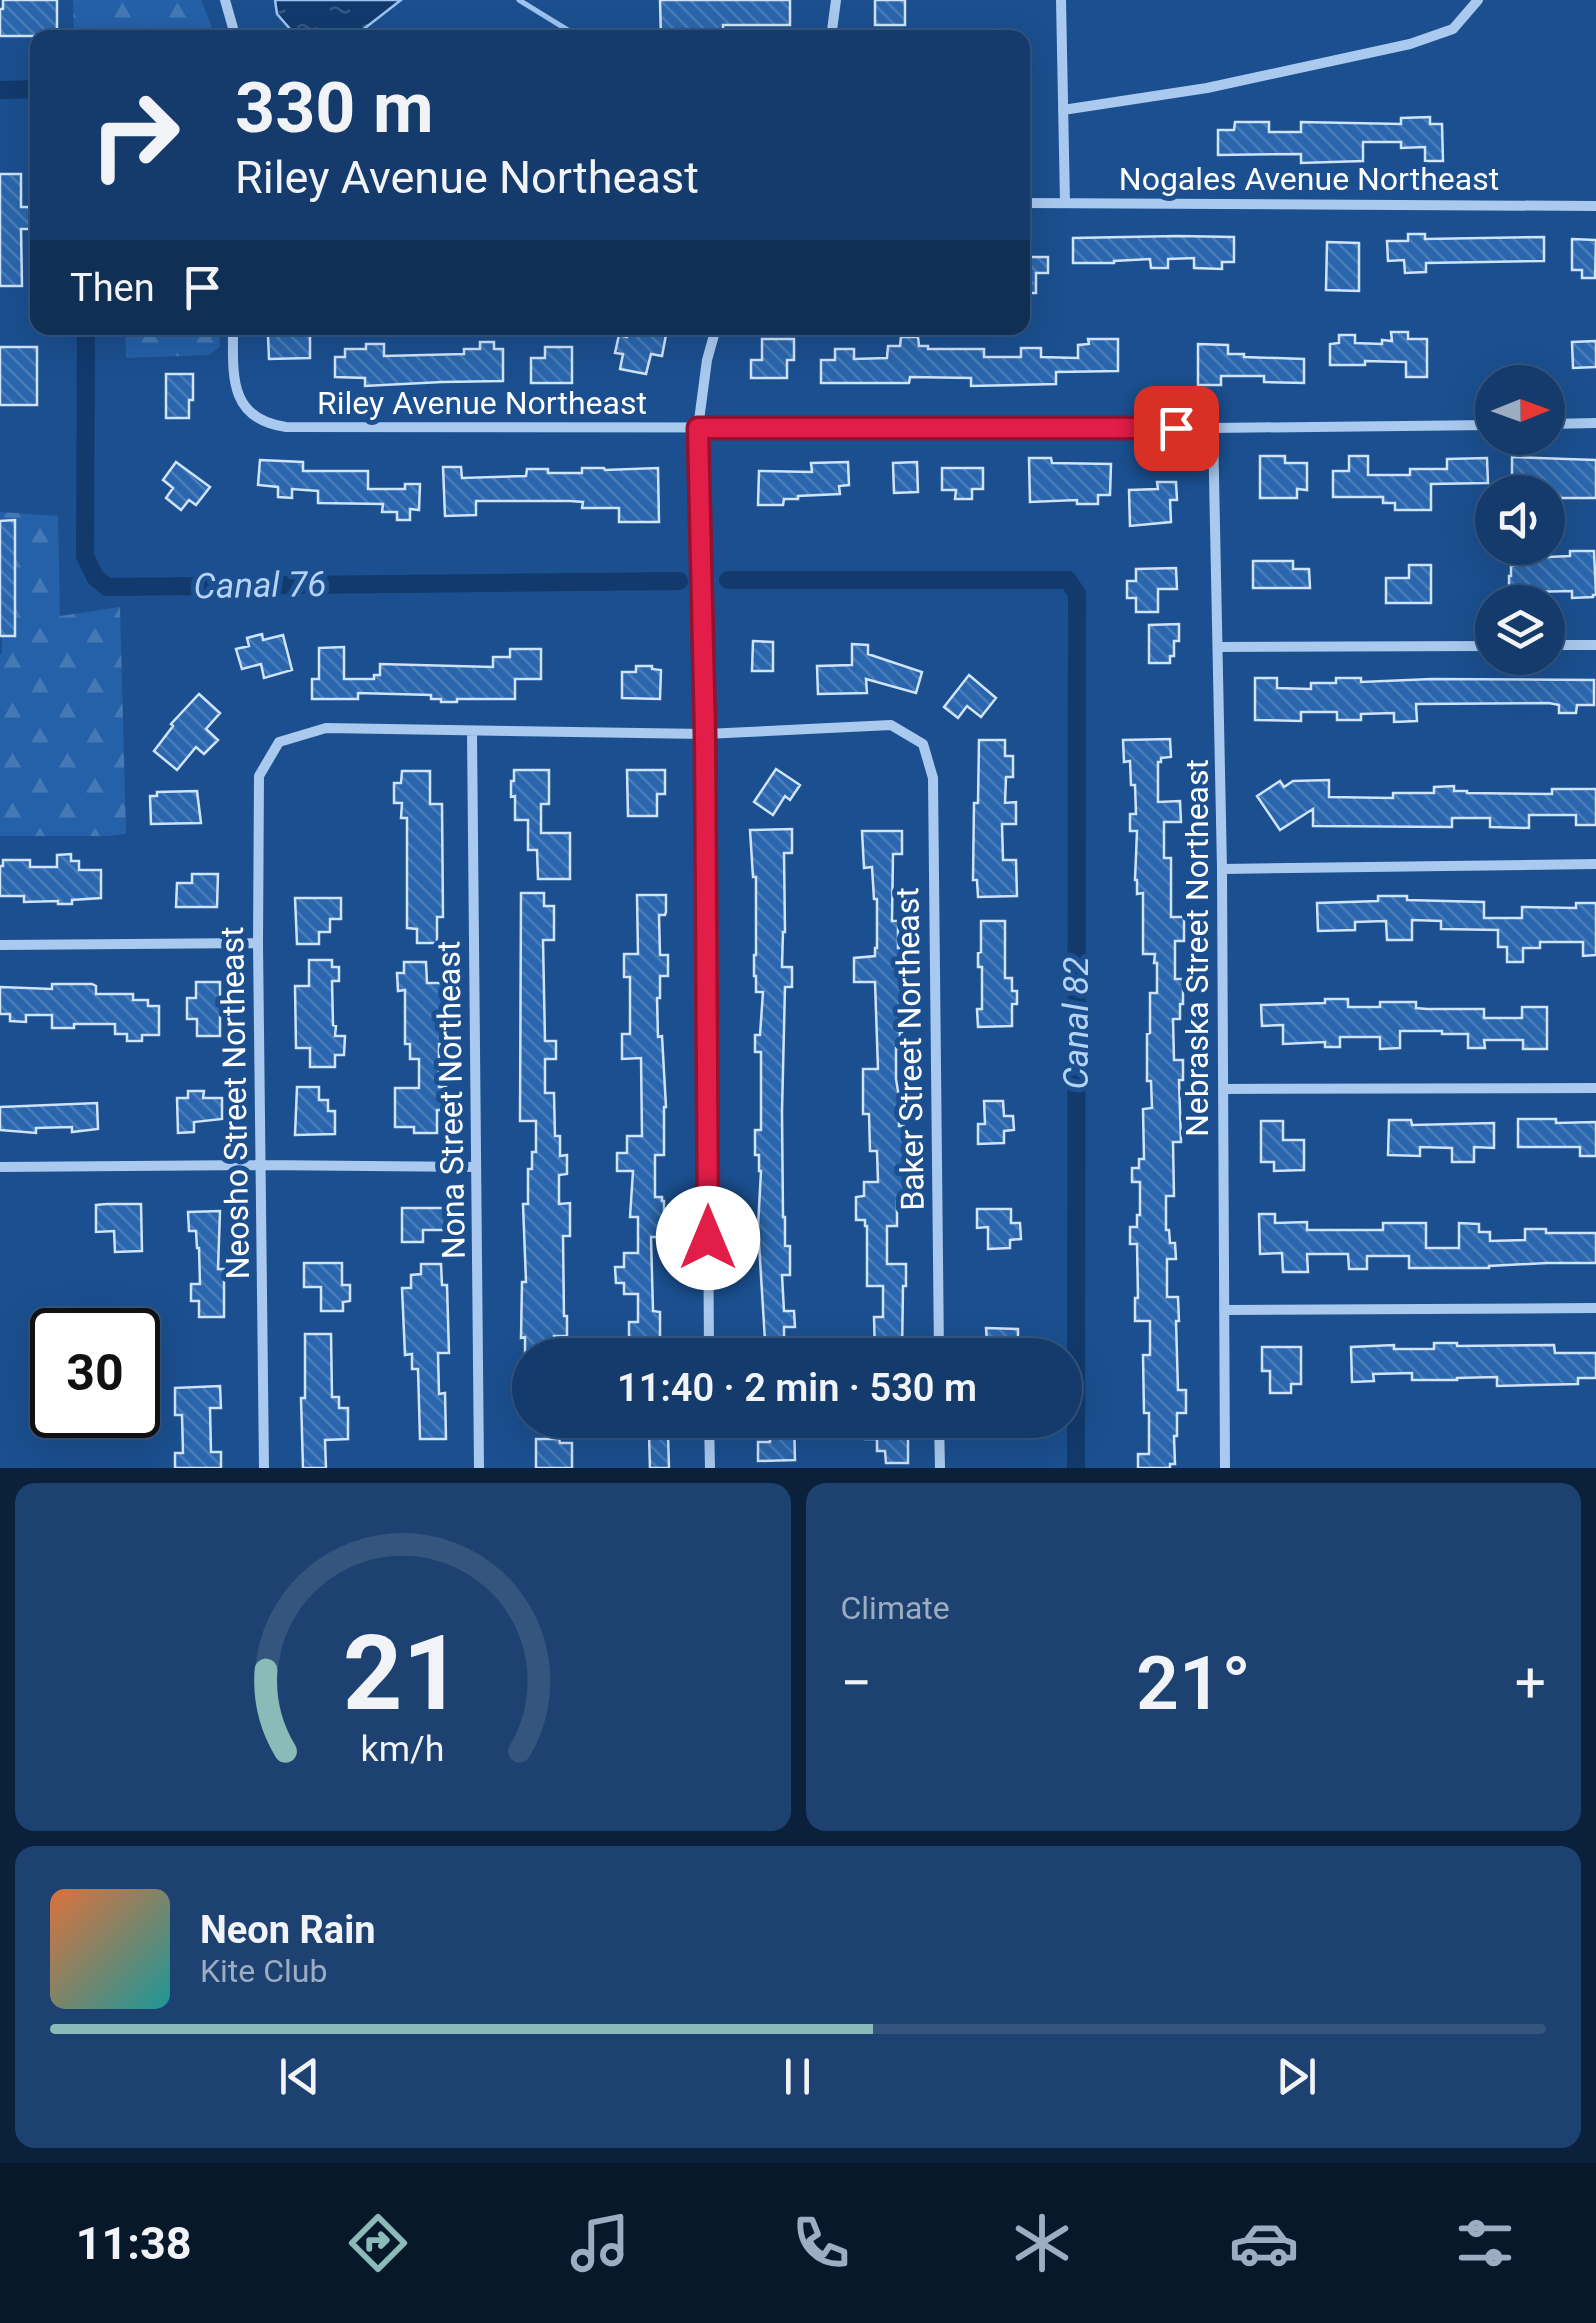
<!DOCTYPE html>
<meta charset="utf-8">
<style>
:root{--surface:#143b6b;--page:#1d4271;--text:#f1f3f6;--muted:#9dadc1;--line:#33557e;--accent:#8bbbb9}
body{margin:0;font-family:Roboto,sans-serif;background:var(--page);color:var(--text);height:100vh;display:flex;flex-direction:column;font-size:38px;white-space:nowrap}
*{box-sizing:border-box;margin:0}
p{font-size:32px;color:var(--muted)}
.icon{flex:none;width:55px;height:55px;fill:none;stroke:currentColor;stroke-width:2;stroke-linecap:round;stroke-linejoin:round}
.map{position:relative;height:1468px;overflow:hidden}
.side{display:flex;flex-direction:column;gap:15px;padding:15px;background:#0b203b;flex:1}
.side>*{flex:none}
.banner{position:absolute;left:30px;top:30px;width:1000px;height:305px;border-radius:20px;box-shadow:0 10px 40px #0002,0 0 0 2px var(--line);background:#143b6b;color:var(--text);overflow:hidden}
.needle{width:65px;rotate:89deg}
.tools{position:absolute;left:1475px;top:365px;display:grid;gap:20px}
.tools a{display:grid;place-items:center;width:90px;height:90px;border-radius:50%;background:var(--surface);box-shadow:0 10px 40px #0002,0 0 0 2px var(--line);font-size:50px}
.speed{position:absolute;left:30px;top:1308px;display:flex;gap:20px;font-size:50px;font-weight:700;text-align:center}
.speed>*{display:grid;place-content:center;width:130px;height:130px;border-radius:50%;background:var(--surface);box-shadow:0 10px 40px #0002,0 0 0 2px var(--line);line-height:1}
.speed .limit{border:5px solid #111;border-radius:15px;background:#fff;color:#111}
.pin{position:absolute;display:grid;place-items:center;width:85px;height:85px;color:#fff;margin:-42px;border-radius:20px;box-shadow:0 5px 15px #0006}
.me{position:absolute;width:110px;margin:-55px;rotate:0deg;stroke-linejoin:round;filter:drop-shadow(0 0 8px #0008)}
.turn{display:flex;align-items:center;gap:35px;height:210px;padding:0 40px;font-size:45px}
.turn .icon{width:130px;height:130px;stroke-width:2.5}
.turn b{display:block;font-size:70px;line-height:85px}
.then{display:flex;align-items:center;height:95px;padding:0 40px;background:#0003;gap:20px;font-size:38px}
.big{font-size:75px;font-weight:600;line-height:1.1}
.side .card{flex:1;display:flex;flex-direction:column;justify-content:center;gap:15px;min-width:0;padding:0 35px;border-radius:20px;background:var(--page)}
.side .dial{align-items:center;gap:0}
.dial svg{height:260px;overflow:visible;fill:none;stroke:var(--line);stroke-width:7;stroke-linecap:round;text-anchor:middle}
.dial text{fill:var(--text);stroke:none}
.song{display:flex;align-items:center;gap:30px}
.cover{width:120px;height:120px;border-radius:15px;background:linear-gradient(135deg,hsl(20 70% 55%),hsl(180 70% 35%))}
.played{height:10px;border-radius:5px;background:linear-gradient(90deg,var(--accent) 55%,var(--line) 55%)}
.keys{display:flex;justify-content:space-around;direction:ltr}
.heat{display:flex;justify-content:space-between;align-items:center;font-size:55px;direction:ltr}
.side .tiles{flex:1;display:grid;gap:15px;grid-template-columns:1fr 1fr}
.card:last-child{grid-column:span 2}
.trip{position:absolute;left:512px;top:1338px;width:570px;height:100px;border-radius:50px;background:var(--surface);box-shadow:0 10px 40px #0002,0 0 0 2px var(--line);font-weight:600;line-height:100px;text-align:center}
.dock{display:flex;height:160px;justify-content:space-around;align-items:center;background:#08182b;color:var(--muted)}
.dock .icon{width:70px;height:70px}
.dock .active{color:var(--accent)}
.dock b{font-size:45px;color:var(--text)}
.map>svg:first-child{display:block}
.forest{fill:url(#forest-firs)}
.water{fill:url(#water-ripples);stroke:#9cc4f0;stroke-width:2.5}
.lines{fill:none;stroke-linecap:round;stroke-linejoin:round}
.stream{stroke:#9cc4f0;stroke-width:5}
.canal{stroke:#123a6d;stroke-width:18}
.building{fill:url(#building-back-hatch);stroke:#cfe3fa;stroke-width:2.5}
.minor{stroke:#a9c9ee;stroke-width:10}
.route-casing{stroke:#92132f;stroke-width:25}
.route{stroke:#e11d48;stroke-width:18}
.labels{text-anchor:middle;stroke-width:10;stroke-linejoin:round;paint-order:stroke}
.street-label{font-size:32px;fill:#fff;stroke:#1b4f8f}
.water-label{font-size:35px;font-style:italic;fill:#b5d3f5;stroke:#1b4f8f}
</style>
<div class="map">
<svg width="1596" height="1468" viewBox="0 0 1596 1468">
<defs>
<pattern id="forest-firs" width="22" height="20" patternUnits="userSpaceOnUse" patternTransform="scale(2.5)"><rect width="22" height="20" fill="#2461a8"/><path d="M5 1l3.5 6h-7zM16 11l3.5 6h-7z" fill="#4579b5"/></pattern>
<pattern id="water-ripples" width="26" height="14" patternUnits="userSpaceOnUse" patternTransform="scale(2.5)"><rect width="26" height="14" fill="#123a6d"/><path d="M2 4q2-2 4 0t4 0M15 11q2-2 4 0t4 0" fill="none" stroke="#365883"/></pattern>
<pattern id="building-back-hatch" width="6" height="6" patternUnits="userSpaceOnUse" patternTransform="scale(2.5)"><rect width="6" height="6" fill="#2a66ad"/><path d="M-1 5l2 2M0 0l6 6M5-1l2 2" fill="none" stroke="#4a7db9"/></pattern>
</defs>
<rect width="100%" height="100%" fill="#1b4f8f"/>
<path class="forest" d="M73,0H201L216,37H74Z
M125,328H219L220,347L209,355L126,358Z
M0,512L58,516L60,616L120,607L126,834L107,836H0V654H2Z"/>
<path class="water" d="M275,0H401L356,35L320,37L291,30L277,14Z"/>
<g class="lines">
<path class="stream" d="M519,0L571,32L584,38"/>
<path class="canal" d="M0,90L38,89
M86,328L85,556L95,577L107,587L679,581
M728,580H1068L1077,594L1076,1468"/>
</g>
<path class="building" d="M3,0H57V36H0V9H3Z
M660,0H790V25H723V34L661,38Z
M875,0H905V25H875Z
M1430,117V124H1442L1443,161H1425V147L1401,148V142H1363V161L1301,163V154L1218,155V130H1234L1235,122H1269V132H1301V122L1401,124V118Z
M0,174H21V207H33L34,229H21L22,286H0Z
M1408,234H1425V239L1544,237V261L1426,263V272L1405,273L1404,260L1388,261L1387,241H1408Z
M1178,236L1234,237V262H1222V269L1194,268V258L1168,259V268H1151L1150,259L1114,261V263H1073V238Z
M1572,239L1596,240L1595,278H1582V270H1572Z
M1327,242L1359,243V291L1326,290Z
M1022,257H1048V273H1036V293H1022Z
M628,328L666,335L662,356L651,354L646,374L620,369L623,354L615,353L619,335L627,337Z
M1391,332H1408V339H1427V377H1406V362L1365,361V365H1330V344L1339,343V335H1355V343L1382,344V340L1392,341Z
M310,334V358L269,359L268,335Z
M901,337H918L919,346H928V349H984V357H1021V348H1041V357L1078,358V345L1089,344L1088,339H1118V371L1056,372V384L971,386V378L910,377L909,383H821V360H835V349H854V359L887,358L888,346H900Z
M762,339H794V360H787V378H751V360H762Z
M1596,341V367L1573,368L1572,342Z
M480,342H494V349H503V381L442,382L365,386V378L335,377V357H345V349H366V344H384V356L464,354V349H480Z
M1198,344L1228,345V354H1244V357L1304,359V383L1264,382V376H1221V385H1198Z
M0,347H37V405H0Z
M545,347H572V383H531V358H545Z
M166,374H193V400H189V418H166Z
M1260,456H1285V463H1307V490L1297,489V498H1260Z
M1349,456H1368V475H1410V469H1447V459L1487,458L1488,483L1431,484V510H1395V503H1383V497H1333V471H1349Z
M1512,457L1596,460V498H1548V492H1512Z
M1029,458H1051L1052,463L1111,464L1110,495H1098V504H1077V500L1030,502Z
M260,460L303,462V471H368V489H405V484H420L419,510L410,509V520H397V512H382L383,504L318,503V491L292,489V498L278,497V487L258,485Z
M176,462L210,487L196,505L189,500L181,510L166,498L173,488L163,480Z
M848,462L849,485L839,486L840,494L798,496V499H784L783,505H758L759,471L812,472L811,463Z
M917,462L918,492L894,493L893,463Z
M443,467H461L462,478L526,476L527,469H548V473H582V468H604L605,470L658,468L659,522H619V508H582L583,502L570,501H476V515L445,516Z
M942,468H983V489H972V499H955L956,490H942Z
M1157,482H1176L1177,500H1170L1171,522L1130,526L1129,490L1158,489Z
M15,520V636H0V521Z
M1570,551H1594L1596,595H1593V597L1572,598V591L1528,592V602H1509V576H1511V566L1521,565V558L1570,556Z
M1253,561H1293V569H1309L1310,588H1253Z
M1409,565H1431V603H1386V578H1409Z
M1176,568L1177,589H1158V612H1136V598H1127V581H1136V569Z
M1179,624V641H1174V656H1170V663H1149V625Z
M262,634L263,640L283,635L292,670L264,678L261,664L242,669L236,649L249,646L247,638Z
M753,641L773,642V671H752Z
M852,644L868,645V654L922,672L916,693L866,679L867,693L818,694L817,666L852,665Z
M344,647V679H374V675H380V664L493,667V657H510V649H541V679H515V699H457V702H441V699H431V695L358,693V699H312V679H319V648Z
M636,666H652V669L661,670L660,699L622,698V672H636Z
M969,675L996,698L981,717L967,706L958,718L944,707Z
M1255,678H1277V688L1311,689V683H1336V678H1361V682L1432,679L1594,680V705H1577L1576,713H1559V705L1549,703L1416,704L1417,721L1394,722V713L1361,714V720H1337V712H1301V721L1255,720Z
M199,694L220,713L206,729L218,740L204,754L196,747L177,770L154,751L173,726L171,724Z
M1170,739L1171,757L1161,758V762H1158V802L1180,801L1181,822H1164V858H1171V917H1184V941H1175V979H1183V1004H1180V1019H1173L1174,1060H1183V1080H1179L1181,1142H1173L1174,1196H1166V1230H1169L1170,1243H1175L1176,1259H1167V1297H1178L1179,1321H1176L1178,1390H1186V1413H1177V1436H1174L1175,1464H1170V1468H1138V1454H1149V1413H1144L1143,1355H1150V1321H1135V1298H1138L1137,1244H1130V1227H1137V1215H1140V1182H1132V1168H1139V1159H1144L1143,1109L1152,1108L1151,1081H1147V1034L1150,1033V993H1157V963H1154L1155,954H1143V893L1137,894V880H1135L1137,831H1130V814H1136L1135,785H1131L1130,761L1124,762L1123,740Z
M979,740H1005V756H1013V777H1006L1005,803L1016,802V824H1002L1003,860H1016L1017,896L978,897L977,880H973L974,803H978Z
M776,769L800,785L790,800L785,796L773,815L754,802Z
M514,770H549V804H541V833H570V879H538L537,850H528V820H515V796L511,797V781H514Z
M627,770H665V794H657V816H628Z
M402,771H430V804H442L443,917H437V943H417V929L407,928V818H401L402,803H394V783H401Z
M1329,780V797L1393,798V793H1434V787L1454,786V791H1467V793L1552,794V789H1596V825H1576V815H1529V828L1490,827V818H1452V827L1313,826V809L1280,830L1257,796L1280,781L1284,787L1293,781Z
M197,791L201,823L151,824L150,796H157V792Z
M792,829V853H784L785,932H783L782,967H792V987H785L782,1112L783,1217H785V1246H790V1275H782L784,1311H794L795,1327H784V1340L765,1341L758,1227L761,1171H759V1155H755V1130H761V1052H755V1035H760L763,992H756V976H754V955H756V877H753L750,830Z
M862,831H902V854H893L892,921H898V948H901V968H903L902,1032H900V1048H896V1079L899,1097V1126H904L906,1201H897V1226H887V1264H906V1286H903L902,1355H875L874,1317H883V1286H867V1226H865V1220H856V1197L864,1196V1182H878L877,1151H870L869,1114H863V1069H878L875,982H854V958L875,956V948H877V899H874L872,867L864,868Z
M71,854V861H79V870H101V898L72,900V904H58V901L24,902V896H0V866H3V860H30V867H57V855Z
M192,874H218L217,907H176L177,883H192Z
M521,893H544V906H554V940H543L545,1041H556V1059H545V1093H554L555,1136H560V1156L567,1155V1174L559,1175V1204L570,1203V1236H563L564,1316H567V1336H554L555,1355H525V1337L521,1338L522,1282H526L523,1204H528V1169H532V1152H536V1121H520Z
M637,895H666V912L665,915H659L660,955H668V976H660V998H657L658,1037L662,1036L666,1107H664V1155H655V1197H662V1201H664V1224H663L662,1237H651L653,1311L660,1312V1351H638V1338H629V1322H638V1294H624V1283H616L615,1267H624V1253H638V1217H630L633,1171H617V1153H627V1136H642L641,1058L622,1059V1034H630V977H624V954H638Z
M1378,896H1407V900L1484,902V918H1522V907L1576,908V903H1596V955L1583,956V942H1540V948H1523V962H1507V947H1498V930L1441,929V921L1412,920V940H1387L1386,921L1355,922V930L1318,931L1317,903L1378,901Z
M295,898H341V919H330V932H319V944H297Z
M981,921H1005V978H1012V991H1017V1004H1012V1026L978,1027L977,1009H982V967H978V953L981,952Z
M309,960H332V967H339V981H332L333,1025L336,1026L335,1036H345L344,1055H335V1067H310V1048H296L295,986H309Z
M404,962H426L427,983H445V1040L442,1041V1044H439V1087H446V1110H437V1133H414V1127H395V1088H419V1059H410V1044H405V990L398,991L397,973H404Z
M196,982H220V1036H197V1019H187V998H196Z
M52,984H92L96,986V994H133V1000H148V1006H159V1035H142V1041H127V1034H115V1024H74V1028H52V1015H26V1022L10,1021V1014H0V987L52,989Z
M1325,999H1348V1007H1380V1002H1416V1008L1427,1009H1484V1018H1522V1007H1547V1049H1523V1040H1484L1485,1048H1468V1034H1442V1031H1400V1048L1380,1049V1037H1340V1047H1325V1042L1283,1044V1025L1262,1026L1261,1005L1325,1003Z
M297,1087H319V1100H328V1111H335V1134L295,1135Z
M188,1091H204L203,1098H222V1119L194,1122V1132L178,1133L177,1098H188Z
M984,1101H1003L1004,1116H1013L1014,1130L1004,1131V1143L978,1144V1124H985Z
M97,1103L98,1129L72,1132V1127L36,1128V1133L0,1130V1107Z
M1518,1119H1556V1123L1596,1122V1156H1580V1147H1518Z
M1389,1120H1411L1412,1125L1494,1123V1148L1474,1147V1162H1452V1148L1420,1147V1156L1388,1155Z
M1261,1121H1283V1140H1304V1170L1274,1171V1162H1261Z
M107,1204H141L142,1251L115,1252L114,1231L96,1232V1205Z
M402,1208H446V1230H423V1242H402Z
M977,1209H1011V1223H1020L1021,1239L1010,1240V1248L988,1249V1227L977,1228Z
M220,1211L218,1269H224V1317H199V1301H191V1284H200L199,1248H197L196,1231H189L188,1212Z
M1259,1214H1275V1223L1307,1222V1230H1383V1223H1426V1248H1459V1223L1479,1224V1232H1490V1241L1525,1240V1229H1546V1233H1596V1263H1547L1489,1266V1268H1409V1256H1367V1269H1349L1348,1254H1307L1308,1272H1283L1282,1253L1260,1254Z
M304,1263H342V1285H350V1301L343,1302V1311H321V1287H304Z
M421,1264H441L442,1285H447L449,1353H438L439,1394L445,1393L446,1439H420L418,1369H412V1354L405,1355L402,1288H411V1275L421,1274Z
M986,1328L1018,1329V1355H988Z
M305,1334H331L332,1397H339V1408H348V1439L325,1440L326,1468H303L301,1398H305Z
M1434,1343H1457V1346L1554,1345L1555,1353H1596V1378H1578V1384L1497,1386V1377L1457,1378V1380H1412V1373L1373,1374L1374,1381L1352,1382L1351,1347L1394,1345V1349H1434Z
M1262,1347H1301V1384H1291V1393H1270V1371H1262Z
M220,1386L221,1408H210L211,1452H221V1468H175V1453H183L182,1415H175V1388Z
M770,1420H794L795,1460L758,1461V1442H770Z
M864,1420H908V1463H886L885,1451H877V1439H865Z
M668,1434L669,1468H650L649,1435Z
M536,1439H559L560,1443H572V1468H536Z"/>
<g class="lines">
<path class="minor" d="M225,0L233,28V38
M1061,0L1065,203
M831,38L836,0
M1063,110L1207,88L1410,44L1453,29L1478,0
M1022,203L1596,206
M233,328C233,375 228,419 286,427L1213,428L1492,425
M1548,424L1596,423
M1213,428L1222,869L1225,1468
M1548,645H1596
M1218,647L1492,646
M472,732L479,1468
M1222,869L1596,864
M0,945L258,943
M1223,1089L1596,1088
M0,1167L260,1165L476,1167
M1224,1310L1596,1308
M709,1355L705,734L698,428L707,360L716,328
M709,1420L710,1468
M939,1420L940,1468
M264,1468L258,943L259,776L279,742L326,728L705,734L891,725L923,744L933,778L939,1355"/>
</g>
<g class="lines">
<g class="route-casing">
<path id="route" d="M708,1238L705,734L698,428H1176"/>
</g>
<use href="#route" class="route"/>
</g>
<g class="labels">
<g class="street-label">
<text x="1309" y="190">Nogales Avenue Northeast</text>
<text x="482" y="414">Riley Avenue Northeast</text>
<text transform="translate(1197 948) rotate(-90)" y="11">Nebraska Street Northeast</text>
<text transform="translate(910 1049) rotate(-91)" y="11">Baker Street Northeast</text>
<text transform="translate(451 1100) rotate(-91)" y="11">Nona Street Northeast</text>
<text transform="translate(235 1103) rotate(-91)" y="11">Neosho Street Northeast</text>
</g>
<g class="water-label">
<text transform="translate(260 585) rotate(-1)" y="12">Canal 76</text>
<text transform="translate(1076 1023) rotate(-90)" y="12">Canal 82</text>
</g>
</g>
</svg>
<div class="tools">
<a><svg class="needle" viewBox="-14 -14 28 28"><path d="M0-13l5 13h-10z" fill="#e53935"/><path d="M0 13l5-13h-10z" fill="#9dadc1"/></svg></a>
<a><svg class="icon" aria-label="sound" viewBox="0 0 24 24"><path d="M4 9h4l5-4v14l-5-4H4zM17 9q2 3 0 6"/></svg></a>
<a><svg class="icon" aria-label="layers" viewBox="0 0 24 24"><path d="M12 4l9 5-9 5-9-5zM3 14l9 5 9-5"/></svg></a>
</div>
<div class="speed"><div class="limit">30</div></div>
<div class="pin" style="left:1176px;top:428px;background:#d93025"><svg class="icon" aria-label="arrive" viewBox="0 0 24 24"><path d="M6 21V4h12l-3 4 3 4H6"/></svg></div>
<svg class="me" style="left:708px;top:1238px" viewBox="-20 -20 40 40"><circle r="19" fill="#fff"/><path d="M0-13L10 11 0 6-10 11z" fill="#e11d48"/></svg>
<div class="trip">11:40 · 2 min · 530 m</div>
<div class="banner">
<div class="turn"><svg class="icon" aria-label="right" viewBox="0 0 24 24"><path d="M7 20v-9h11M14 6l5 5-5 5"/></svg><div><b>330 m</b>Riley Avenue Northeast</div></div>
<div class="then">Then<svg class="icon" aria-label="arrive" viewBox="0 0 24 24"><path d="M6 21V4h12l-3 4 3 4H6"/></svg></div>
</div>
</div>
<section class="side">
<div class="tiles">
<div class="card dial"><svg viewBox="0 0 100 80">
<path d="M14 69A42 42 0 1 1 86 69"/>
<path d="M14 69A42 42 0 0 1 8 44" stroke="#8bbbb9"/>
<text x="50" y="56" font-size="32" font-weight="700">21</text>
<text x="50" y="72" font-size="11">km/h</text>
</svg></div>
<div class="card"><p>Climate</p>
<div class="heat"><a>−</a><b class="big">21°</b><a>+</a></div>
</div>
<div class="card">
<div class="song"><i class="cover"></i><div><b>Neon Rain</b><p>Kite Club</p></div></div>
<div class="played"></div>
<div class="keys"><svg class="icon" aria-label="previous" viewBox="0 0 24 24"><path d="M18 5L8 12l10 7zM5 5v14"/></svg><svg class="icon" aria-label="pause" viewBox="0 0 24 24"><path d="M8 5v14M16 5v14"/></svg><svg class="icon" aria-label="next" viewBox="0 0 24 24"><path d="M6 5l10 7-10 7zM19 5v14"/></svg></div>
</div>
</div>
</section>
<nav class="dock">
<b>11:38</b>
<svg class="icon active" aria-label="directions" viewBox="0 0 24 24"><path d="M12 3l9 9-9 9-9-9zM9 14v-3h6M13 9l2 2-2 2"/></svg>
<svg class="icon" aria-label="music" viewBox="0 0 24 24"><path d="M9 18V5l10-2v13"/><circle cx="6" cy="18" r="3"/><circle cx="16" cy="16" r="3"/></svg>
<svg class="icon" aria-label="phone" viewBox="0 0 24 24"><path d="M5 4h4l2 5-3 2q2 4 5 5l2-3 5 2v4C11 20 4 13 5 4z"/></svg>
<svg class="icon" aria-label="climate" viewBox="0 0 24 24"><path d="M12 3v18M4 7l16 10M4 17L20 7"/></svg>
<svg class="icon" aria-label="car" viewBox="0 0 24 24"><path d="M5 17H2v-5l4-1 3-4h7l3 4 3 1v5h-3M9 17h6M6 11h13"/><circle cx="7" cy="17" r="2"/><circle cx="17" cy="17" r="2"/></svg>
<svg class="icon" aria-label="filters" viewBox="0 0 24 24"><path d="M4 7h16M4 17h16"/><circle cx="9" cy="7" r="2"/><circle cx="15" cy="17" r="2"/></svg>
</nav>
